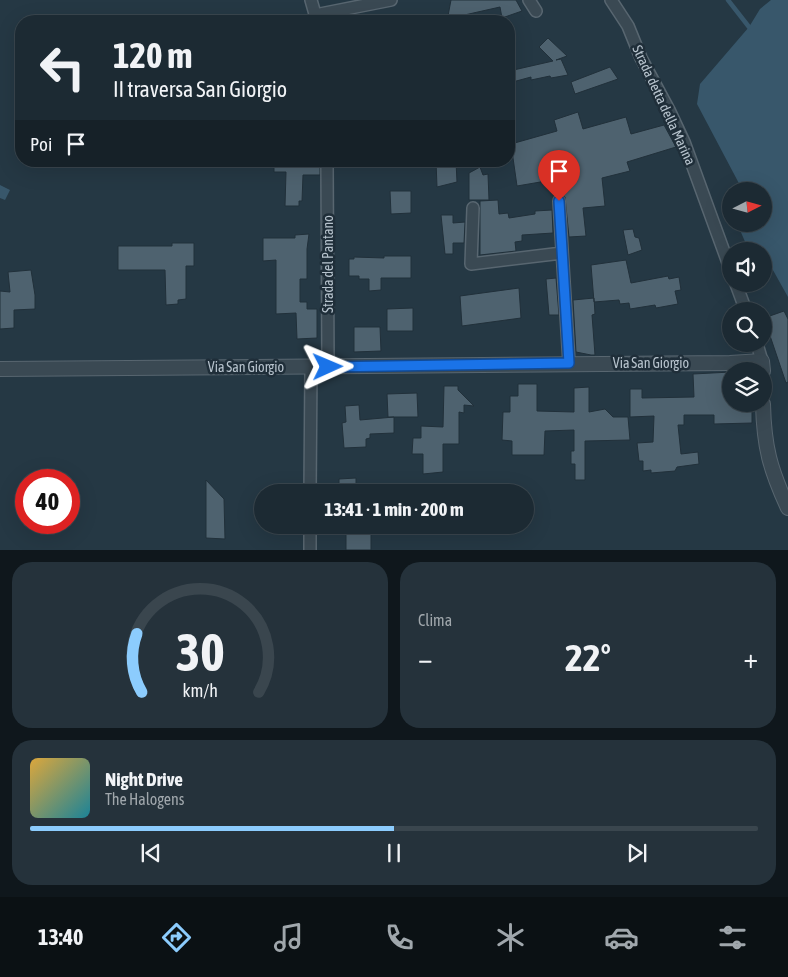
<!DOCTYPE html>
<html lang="it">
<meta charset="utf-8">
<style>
:root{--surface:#1c2a33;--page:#25323b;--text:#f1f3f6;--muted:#a0a7ac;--line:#3a464e;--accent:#8cccfd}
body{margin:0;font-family:"Asap Condensed",sans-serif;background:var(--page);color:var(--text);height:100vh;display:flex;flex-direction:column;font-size:19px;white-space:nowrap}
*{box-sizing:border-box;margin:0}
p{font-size:16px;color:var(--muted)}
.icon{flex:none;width:28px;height:28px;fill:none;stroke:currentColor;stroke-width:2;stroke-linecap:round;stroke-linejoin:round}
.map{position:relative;height:550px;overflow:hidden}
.details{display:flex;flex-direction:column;gap:12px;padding:12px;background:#0f171c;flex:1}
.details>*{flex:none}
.top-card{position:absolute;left:15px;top:15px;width:500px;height:152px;border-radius:20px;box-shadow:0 5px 20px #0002,0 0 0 1px var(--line);background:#1c2a33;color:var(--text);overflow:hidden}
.needle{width:32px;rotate:84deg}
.controls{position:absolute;left:722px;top:182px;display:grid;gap:10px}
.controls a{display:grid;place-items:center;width:50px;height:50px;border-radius:50%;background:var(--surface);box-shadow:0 5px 20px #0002,0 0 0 1px var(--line);font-size:25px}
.speed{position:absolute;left:15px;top:469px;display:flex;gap:10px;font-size:25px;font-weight:700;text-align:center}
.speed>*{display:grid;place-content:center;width:65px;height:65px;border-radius:50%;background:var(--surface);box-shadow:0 5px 20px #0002,0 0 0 1px var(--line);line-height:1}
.speed .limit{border:8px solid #d22;background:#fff;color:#111}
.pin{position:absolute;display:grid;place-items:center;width:42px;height:42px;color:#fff;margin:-51px -21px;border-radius:50% 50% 50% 0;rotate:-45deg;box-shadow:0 0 5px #0007}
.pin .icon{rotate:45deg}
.me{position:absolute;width:55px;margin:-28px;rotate:89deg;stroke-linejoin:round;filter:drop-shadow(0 0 4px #0008)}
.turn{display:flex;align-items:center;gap:18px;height:105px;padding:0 15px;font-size:22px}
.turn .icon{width:65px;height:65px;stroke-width:2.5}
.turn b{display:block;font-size:35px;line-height:42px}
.then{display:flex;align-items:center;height:48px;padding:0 15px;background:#0003;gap:10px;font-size:19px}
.big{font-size:38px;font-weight:700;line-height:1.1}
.details .card{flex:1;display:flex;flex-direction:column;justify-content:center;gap:8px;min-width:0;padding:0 18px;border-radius:20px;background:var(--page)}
.details .dial{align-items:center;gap:0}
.dial svg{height:130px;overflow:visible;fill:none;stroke:var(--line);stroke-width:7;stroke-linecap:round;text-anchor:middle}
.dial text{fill:var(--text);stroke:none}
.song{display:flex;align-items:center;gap:15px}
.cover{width:60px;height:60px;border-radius:8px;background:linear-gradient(135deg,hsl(40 70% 55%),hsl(190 70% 35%))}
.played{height:5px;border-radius:2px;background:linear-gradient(90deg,var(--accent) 50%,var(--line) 50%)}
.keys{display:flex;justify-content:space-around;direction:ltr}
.heat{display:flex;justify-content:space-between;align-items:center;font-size:28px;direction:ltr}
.details .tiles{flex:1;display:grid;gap:12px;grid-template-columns:1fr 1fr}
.card:last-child{grid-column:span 2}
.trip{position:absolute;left:254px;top:484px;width:280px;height:50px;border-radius:25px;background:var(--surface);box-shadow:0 5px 20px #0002,0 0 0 1px var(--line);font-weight:700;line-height:50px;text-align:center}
.menu{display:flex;height:80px;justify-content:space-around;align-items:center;background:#0b1114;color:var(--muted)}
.menu .icon{width:35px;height:35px}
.menu .on{color:var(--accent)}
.menu b{font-size:22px;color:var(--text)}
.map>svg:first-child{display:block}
.water{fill:#38576b}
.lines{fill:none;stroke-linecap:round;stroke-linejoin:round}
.stream{stroke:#38576b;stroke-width:4.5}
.building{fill:#4e626f;stroke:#21303a}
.minor-casing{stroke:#586670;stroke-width:14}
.tertiary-casing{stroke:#586670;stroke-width:16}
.minor{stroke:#3a4953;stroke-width:11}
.tertiary{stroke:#3a4953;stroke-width:14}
.route-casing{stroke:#114b97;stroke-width:12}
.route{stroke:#1a73e8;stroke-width:9}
.labels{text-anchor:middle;stroke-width:5;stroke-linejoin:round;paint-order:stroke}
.street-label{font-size:14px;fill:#b7c3cd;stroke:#1f2e39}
</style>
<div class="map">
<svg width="788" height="550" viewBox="0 0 788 550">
<rect width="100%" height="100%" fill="#253844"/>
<path class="water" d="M771,0H788V297L769,263L764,262V251H749L740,230L744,224H764V191H743L697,104L700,84L749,27L760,9Z
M0,185L10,190L5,200L0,198Z"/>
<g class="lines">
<path class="stream" d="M728,0L749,27"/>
</g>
<path class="building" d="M451,0H516L522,11L502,18L500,7L460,16L461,21H447Z
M548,38L567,56L556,60L561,59L568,75L551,78L550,76L531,80V77L509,83V71L553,61L539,47Z
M610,67L618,79L575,94L571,82Z
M578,112L583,129L626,117L631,134L664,125L676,147L627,162L630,171L602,178L605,206L583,208L586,236L569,237L565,197L559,194L554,196L552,180L517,186L511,144L557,131L554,120Z
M274,161H320V175H303L302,201H299V206H285L286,172H274Z
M436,161H456L457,182L437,187Z
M480,167L483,175L488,174L489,200H469V173Z
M390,191H411V213L391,214Z
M498,200L499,214L508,213L509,218L535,214V211L552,210L553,233L522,235V241L515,242L516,251L480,255V201Z
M441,215H453V223L465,222L464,243H453V254H445Z
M633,229L635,237L639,238L642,250L628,255L623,230Z
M309,234L307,249V279H300V302H307V309H317V338L297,339L296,313L276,314V260L263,261V238H295V235Z
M172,243H194V266H186V299L178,300V304L166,305L165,270H118V246H172Z
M384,256H411V278H381V290L369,291V279H359V276H349V259H354V257L384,258Z
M626,260L631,283L668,276L669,279L679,277L681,290L675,291L678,304L656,308L655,305L630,309L629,303L620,304L619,300L594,302L591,265Z
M31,270L35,295V309L14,310V328L0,329V291L10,292L8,272Z
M556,278L559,315H549L546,279Z
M519,288L521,318L462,326L460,296Z
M594,298L595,314L592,315L595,355H591L576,352L573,300Z
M413,308V331H387V309Z
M784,311L788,319V382L786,383L764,318Z
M354,327H380L381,351L354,352Z
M731,372V404H752V423L714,424V415H684V425H678L681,454L698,452L699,464L677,467L675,471L651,473V470L643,471V461H639L637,443L653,442L654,416L630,417V389H642V398L694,397L693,374Z
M518,384H537V411L574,412V388L589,387V412L605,409L613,417H628L630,440L585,441V480H575V464H571V451H574V430L545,431L544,455H512V441L502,440L503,412H510V396H518Z
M444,386H458V390L474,406L464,405V413L459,412V444H443V472L423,474V454H412L413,438H421V426L443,427Z
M417,393L418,417H388L387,394Z
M359,405L360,420L394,417V433L370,434V438L366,439V447L344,448L342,423L346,422L345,406Z
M356,478V492H339V479Z
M206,480L224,499L225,539L206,538Z
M346,531H371V550H346Z"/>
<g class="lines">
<g class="minor-casing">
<path id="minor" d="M311,0L317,21
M529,0L536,11
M611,0L628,26L641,58L669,110L684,142L731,271
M315,15L391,0
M327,161L328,367
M559,201L569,363
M473,208L471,264L562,253
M736,284L746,311
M757,344L762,361
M310,492L311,367
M310,550V525"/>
</g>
<g class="tertiary-casing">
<path id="tertiary" d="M0,369L730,363L762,361L763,371
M763,404C764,447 770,469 788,508"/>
</g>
<use href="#minor" class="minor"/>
<use href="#tertiary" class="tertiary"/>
</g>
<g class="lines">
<g class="route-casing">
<path id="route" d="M328,367L569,363L559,201"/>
</g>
<use href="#route" class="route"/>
</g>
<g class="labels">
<g class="street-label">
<text transform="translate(664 105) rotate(65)" y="5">Strada detta della Marina</text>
<text transform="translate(328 264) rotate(-90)" y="5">Strada del Pantano</text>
<text x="651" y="368">Via San Giorgio</text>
<text x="246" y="372">Via San Giorgio</text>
</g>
</g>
</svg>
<div class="controls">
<a><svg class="needle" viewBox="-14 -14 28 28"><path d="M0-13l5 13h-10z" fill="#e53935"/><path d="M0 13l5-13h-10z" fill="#a0a7ac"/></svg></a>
<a><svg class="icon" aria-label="sound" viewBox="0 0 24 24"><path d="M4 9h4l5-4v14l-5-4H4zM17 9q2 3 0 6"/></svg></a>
<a><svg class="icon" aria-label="search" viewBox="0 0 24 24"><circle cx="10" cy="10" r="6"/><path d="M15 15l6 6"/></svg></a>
<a><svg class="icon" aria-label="layers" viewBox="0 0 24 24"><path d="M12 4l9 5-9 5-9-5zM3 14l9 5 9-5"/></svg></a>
</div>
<div class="speed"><div class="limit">40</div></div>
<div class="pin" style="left:559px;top:201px;background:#d93025"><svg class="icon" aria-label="arrive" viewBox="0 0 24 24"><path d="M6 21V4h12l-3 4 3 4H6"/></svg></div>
<svg class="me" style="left:328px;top:367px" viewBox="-20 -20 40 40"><path d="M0-17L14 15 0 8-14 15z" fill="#1a73e8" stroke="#fff" stroke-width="4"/></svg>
<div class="trip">13:41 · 1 min · 200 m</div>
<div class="top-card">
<div class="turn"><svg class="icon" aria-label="left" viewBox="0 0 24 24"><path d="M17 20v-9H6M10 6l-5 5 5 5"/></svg><div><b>120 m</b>II traversa San Giorgio</div></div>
<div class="then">Poi<svg class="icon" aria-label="arrive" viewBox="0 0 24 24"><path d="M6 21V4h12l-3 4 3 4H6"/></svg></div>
</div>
</div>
<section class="details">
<div class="tiles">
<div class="card dial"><svg viewBox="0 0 100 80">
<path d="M14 69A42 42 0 1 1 86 69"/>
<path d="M14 69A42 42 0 0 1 11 33" stroke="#8cccfd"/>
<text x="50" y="56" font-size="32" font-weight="700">30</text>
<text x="50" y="72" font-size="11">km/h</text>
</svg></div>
<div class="card"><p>Clima</p>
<div class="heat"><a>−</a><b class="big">22°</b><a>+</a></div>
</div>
<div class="card">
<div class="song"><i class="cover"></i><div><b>Night Drive</b><p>The Halogens</p></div></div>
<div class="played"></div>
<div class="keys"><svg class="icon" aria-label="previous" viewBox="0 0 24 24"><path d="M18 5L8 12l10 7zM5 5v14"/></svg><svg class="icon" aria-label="pause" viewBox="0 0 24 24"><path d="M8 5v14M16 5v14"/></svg><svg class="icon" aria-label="next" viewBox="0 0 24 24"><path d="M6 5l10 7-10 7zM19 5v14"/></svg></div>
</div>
</div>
</section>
<nav class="menu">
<b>13:40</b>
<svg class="icon on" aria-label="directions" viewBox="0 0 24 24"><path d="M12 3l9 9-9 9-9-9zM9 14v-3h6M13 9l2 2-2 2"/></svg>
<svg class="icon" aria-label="music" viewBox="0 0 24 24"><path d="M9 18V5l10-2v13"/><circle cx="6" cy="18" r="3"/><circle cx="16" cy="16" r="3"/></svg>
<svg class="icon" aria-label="phone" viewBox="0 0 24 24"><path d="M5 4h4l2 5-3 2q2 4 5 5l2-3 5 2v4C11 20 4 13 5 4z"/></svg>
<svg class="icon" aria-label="climate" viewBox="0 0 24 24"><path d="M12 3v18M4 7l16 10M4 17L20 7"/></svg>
<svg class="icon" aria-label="car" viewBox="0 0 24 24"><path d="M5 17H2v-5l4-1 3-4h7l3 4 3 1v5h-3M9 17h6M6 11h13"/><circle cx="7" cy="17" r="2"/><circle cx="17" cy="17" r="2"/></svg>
<svg class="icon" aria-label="filters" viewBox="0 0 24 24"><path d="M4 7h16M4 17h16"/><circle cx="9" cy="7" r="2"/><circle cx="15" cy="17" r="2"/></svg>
</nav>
